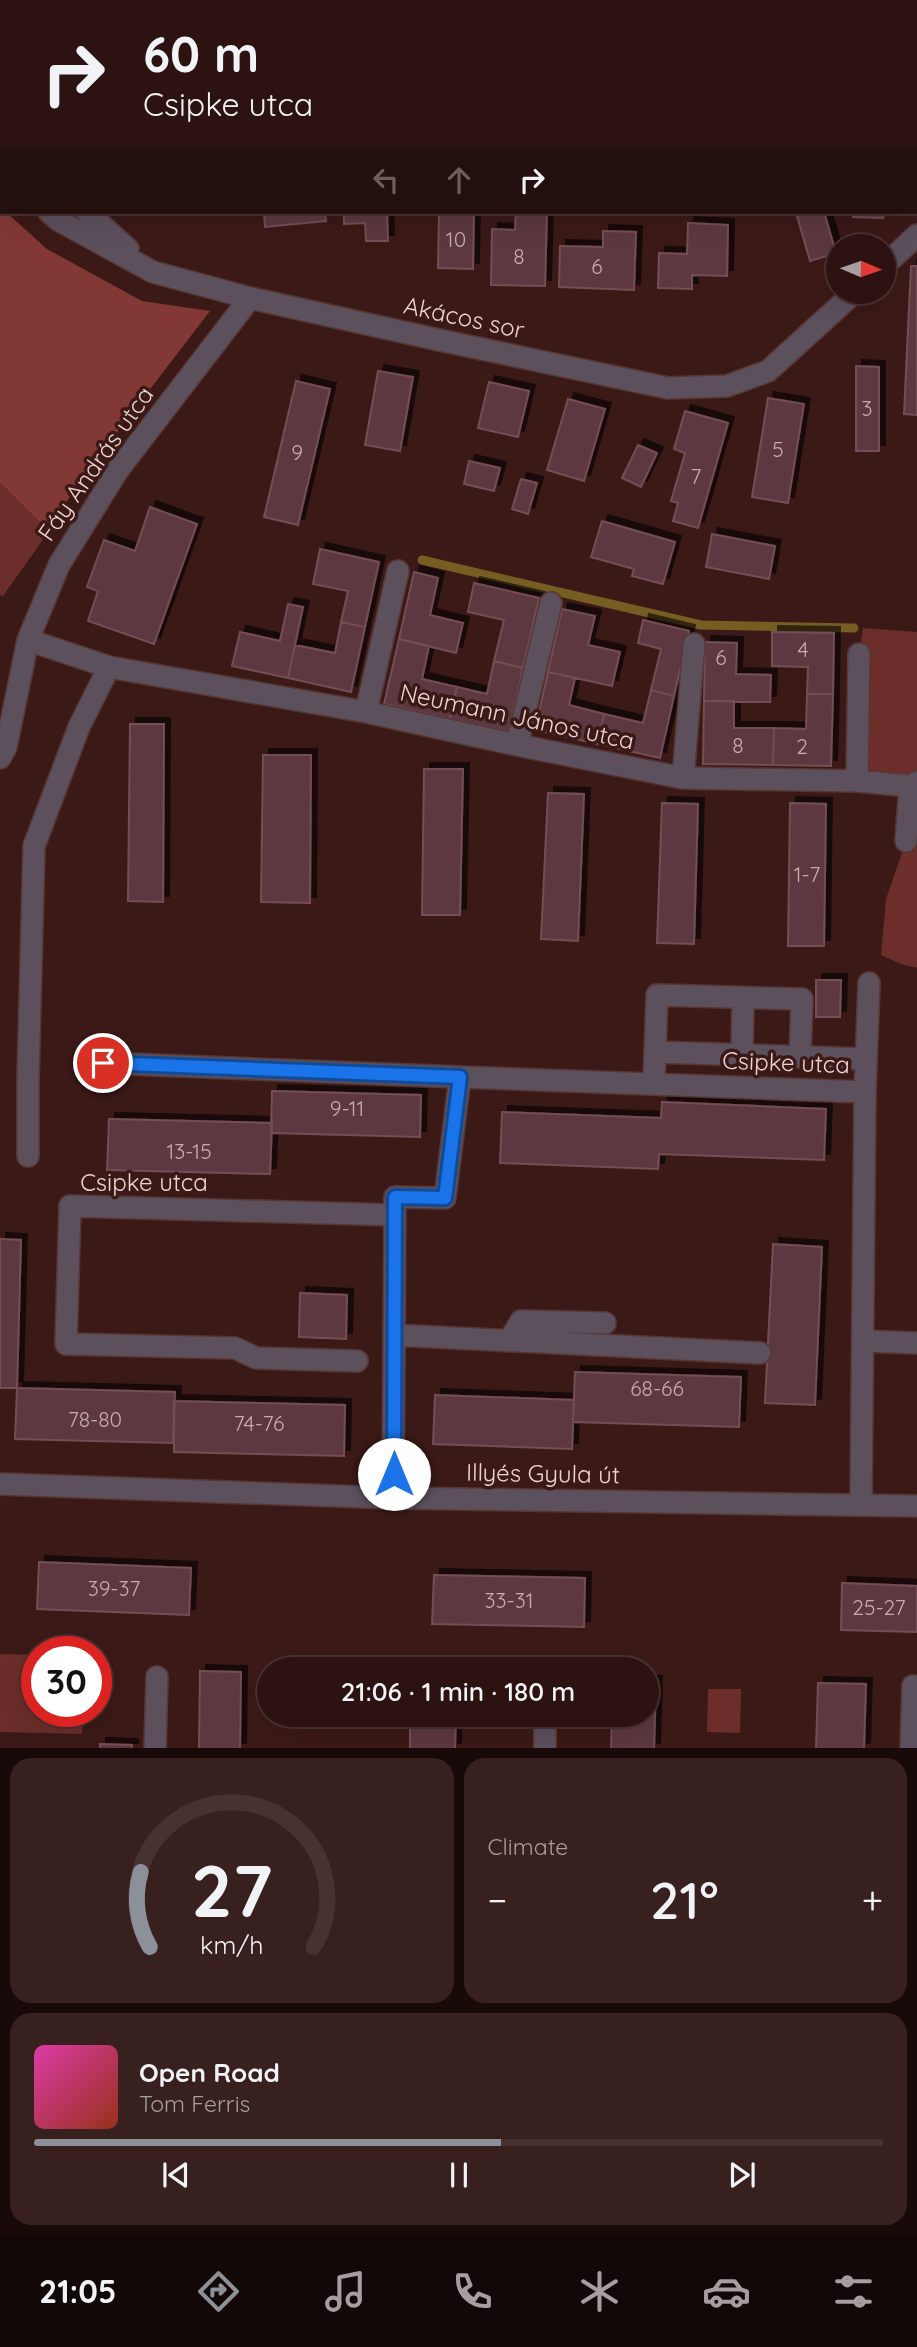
<!DOCTYPE html>
<meta charset="utf-8">
<style>
:root{--surface:#2c1311;--page:#38201f;--text:#f1f3f6;--muted:#a69e9f;--line:#483231;--accent:#8c9099}
body{margin:0;font-family:Quicksand,sans-serif;background:var(--page);color:var(--text);height:100vh;display:flex;flex-direction:column;font-size:26px;white-space:nowrap}
*{box-sizing:border-box;margin:0}
p{font-size:23px;color:var(--muted)}
.icon{flex:none;width:38px;height:38px;fill:none;stroke:currentColor;stroke-width:2;stroke-linecap:round;stroke-linejoin:round}
.map{position:relative;height:1748px;overflow:hidden}
.side{display:flex;flex-direction:column;gap:10px;padding:10px;background:#180a09;flex:1}
.side>*{flex:none}
.hud{position:absolute;left:0px;top:0px;width:917px;height:214px;box-shadow:0 7px 28px #0002,0 0 0 2px var(--line);background:#2c1311;color:var(--text);overflow:hidden}
.needle{width:46px;rotate:92deg}
.buttons{position:absolute;left:826px;top:234px;display:grid;gap:14px}
.buttons a{display:grid;place-items:center;width:70px;height:70px;border-radius:50%;background:var(--surface);box-shadow:0 7px 28px #0002,0 0 0 2px var(--line);font-size:35px}
.speed{position:absolute;left:21px;top:1636px;display:flex;gap:14px;font-size:35px;font-weight:700;text-align:center}
.speed>*{display:grid;place-content:center;width:91px;height:91px;border-radius:50%;background:var(--surface);box-shadow:0 7px 28px #0002,0 0 0 2px var(--line);line-height:1}
.speed .limit{border:10px solid #d22;background:#fff;color:#111}
.pin{position:absolute;display:grid;place-items:center;width:60px;height:60px;color:#fff;margin:-30px;border:4px solid #fff;border-radius:50%;box-shadow:0 2px 7px #0007}
.me{position:absolute;width:77px;margin:-38px;rotate:0deg;stroke-linejoin:round;filter:drop-shadow(0 0 5px #0008)}
.turn{display:flex;align-items:center;gap:24px;height:147px;padding:0 28px;font-size:32px}
.turn .icon{width:91px;height:91px;stroke-width:2.5}
.turn b{display:block;font-size:49px;line-height:60px}
.lanes{display:flex;align-items:center;height:66px;padding:0 28px;background:#0003;justify-content:center;gap:35px;direction:ltr}
.lanes .off{opacity:.35}
.big{font-size:52px;font-weight:600;line-height:1.1}
.side .widget{flex:1;display:flex;flex-direction:column;justify-content:center;gap:10px;min-width:0;padding:0 24px;border-radius:21px;background:var(--page)}
.side .dial{align-items:center;gap:0}
.dial svg{height:182px;overflow:visible;fill:none;stroke:var(--line);stroke-width:7;stroke-linecap:round;text-anchor:middle}
.dial text{fill:var(--text);stroke:none}
.song{display:flex;align-items:center;gap:21px}
.cover{width:84px;height:84px;border-radius:10px;background:linear-gradient(135deg,hsl(320 70% 55%),hsl(10 70% 35%))}
.played{height:7px;border-radius:4px;background:linear-gradient(90deg,var(--accent) 55%,var(--line) 55%)}
.keys{display:flex;justify-content:space-around;direction:ltr}
.heat{display:flex;justify-content:space-between;align-items:center;font-size:38px;direction:ltr}
.side .tiles{flex:1;display:grid;gap:10px;grid-template-columns:1fr 1fr}
.widget:last-child{grid-column:span 2}
.trip{position:absolute;left:257px;top:1657px;width:402px;height:70px;border-radius:35px;background:var(--surface);box-shadow:0 7px 28px #0002,0 0 0 2px var(--line);font-weight:600;line-height:70px;text-align:center}
.tab-bar{display:flex;height:112px;justify-content:space-around;align-items:center;background:#120807;color:var(--muted)}
.tab-bar .icon{width:49px;height:49px}
.tab-bar .selected{color:var(--accent)}
.tab-bar b{font-size:32px;color:var(--text)}
.map>svg:first-child{display:block}
.green{fill:#6c2e2a}
.forest{fill:#823834}
.lines{fill:none;stroke-linecap:round;stroke-linejoin:round}
.stream{stroke:#765d22;stroke-width:9}
.building{fill:#5d3840;stroke:#744d55;stroke-width:2;filter:url(#shadow)}
.minor-casing{stroke:#573735;stroke-width:24}
.minor{stroke:#5c505c;stroke-width:21}
.route-casing{stroke:#114b97;stroke-width:18}
.route{stroke:#1a73e8;stroke-width:12}
.labels{text-anchor:middle;stroke-width:7;stroke-linejoin:round;paint-order:stroke}
.number-label{font-size:21px;fill:#c8adad}
.street-label{font-size:24px;fill:#ecd4d1;stroke:#3b1917}
</style>
<div class="map">
<svg width="917" height="1749" viewBox="0 0 917 1749">
<defs>
<filter id="shadow"><feDropShadow dx="6" dy="-6" stdDeviation="0" flood-color="#0009"/></filter>
</defs>
<rect width="100%" height="100%" fill="#3b1917"/>
<path class="green" d="M0,483L49,531L3,596L0,595Z
M863,628L917,632V968L901,964L881,955L886,899L906,841L910,786L857,781L859,654Z
M0,1654L37,1655V1712H83L82,1734L0,1732Z
M708,1689H741L740,1733L707,1732Z"/>
<path class="forest" d="M0,206L2,212H6L47,249L142,301L210,311L78,483L49,531L0,483Z"/>
<g class="lines">
<path class="stream" d="M422,560L701,625L854,628"/>
</g>
<path class="building" d="M591,0H695V2H591Z
M264,212H325L326,221L265,227Z
M344,212H387L388,241H366L365,223L344,224Z
M439,212H474L473,269L438,268Z
M516,212H547L545,286L491,285L492,229L515,230Z
M812,212H824L836,253L810,261L797,216Z
M853,212H884L883,218L853,217Z
M688,223L728,225L727,276L692,275V289L658,288L659,253L687,254Z
M603,231L636,232L634,290L559,287L560,246L603,247Z
M911,266H917V415L904,414Z
M856,366L879,367V451H856Z
M378,371L413,377L400,451L365,445Z
M296,381L330,389L298,525L264,517Z
M489,382L529,391L518,437L478,428Z
M768,398L804,404L788,503L752,497Z
M568,399L605,409L584,481L547,470Z
M685,411L728,423L698,528L673,521L678,503L671,501L685,453L674,449Z
M638,445L657,453L641,487L622,478Z
M469,461L500,468L494,491L464,484Z
M521,479L537,483L528,514L512,509Z
M150,507L197,524L154,644L88,621L98,591L87,587L104,540L135,551Z
M602,521L675,542L663,584L632,576L634,569L591,557Z
M712,534L775,546L769,579L706,567Z
M320,549L379,562L365,627L341,622L348,591L313,584Z
M414,572L438,578L430,615L463,623L456,653L399,639Z
M474,583L539,598L523,668L494,661L504,620L468,612Z
M288,604L303,607L288,678L232,666L240,632L280,641Z
M562,609L595,616L588,645L620,652L612,686L548,672Z
M643,620L689,631L674,696L651,690L661,649L638,643Z
M341,622L365,627L351,692L288,678L295,645L335,653Z
M772,632L834,633L833,694H807L808,667L772,666Z
M399,639L429,646L422,679L457,687L450,719L384,704Z
M705,642L737,643L736,674L771,675L770,702L704,701Z
M494,661L523,668L509,732L450,719L457,687L487,694Z
M548,672L575,678L569,705L604,714L598,744L535,730Z
M651,690L674,696L660,758L598,744L604,714L643,723Z
M807,694H833L831,766L773,765L774,728L806,729Z
M704,701H734V728H774L773,765L703,764Z
M130,724H164L163,902L128,901Z
M263,755H311L310,903L261,902Z
M424,769H463L460,915H422Z
M548,793L584,794L578,941L541,939Z
M662,803L698,804L694,944L657,943Z
M790,803L826,804L824,946H788Z
M816,980H841L840,1017H816Z
M272,1091L421,1095L420,1137L271,1133Z
M662,1102L826,1109L824,1160L659,1154L658,1169L500,1163L502,1112L661,1118Z
M109,1119L272,1123L270,1174L107,1170Z
M0,1239L21,1240L17,1388H0Z
M773,1244L822,1247L815,1405L765,1403Z
M300,1293L347,1295L346,1339L299,1337Z
M575,1372L741,1377L739,1427L573,1422Z
M17,1388L175,1392L173,1443L15,1439Z
M435,1395L574,1400L572,1449L433,1444Z
M174,1401L345,1405L344,1456L174,1452Z
M39,1562L191,1568L189,1615L37,1609Z
M434,1575L585,1578L584,1627L432,1624Z
M842,1583L917,1586V1632L841,1630Z
M513,1662L545,1663V1670H513Z
M200,1671L241,1672L240,1749H199Z
M648,1682H656L654,1749H611L612,1715H648Z
M818,1683L866,1684L864,1749H816Z
M410,1715H456L455,1749H410Z
M100,1744L132,1745V1749H100Z"/>
<g class="lines">
<g class="minor-casing">
<path id="minor" d="M859,0V2
M0,132L2,134
M915,132L917,135
M0,167L2,168
M49,212L58,220L153,272L250,298L439,340L668,388L727,386L768,371L855,292
M87,212L128,249
M884,266L917,235
M28,640L109,667L366,712L517,745L683,778L857,781L910,786L917,782
M366,712L398,571
M517,745L551,603
M0,758L6,747L28,640L59,565L118,470L250,298
M683,778L694,644
M857,781L859,654
M906,841L910,786
M655,1052L866,1059
M742,1055L743,998
M103,1063L460,1077
M654,1084L657,995L802,999L800,1057
M865,1092L869,983
M28,1156V1080L34,846L79,727L109,667
M394,1335L760,1353
M509,1341L521,1321L605,1323
M863,1341L917,1343
M357,1361L256,1358L235,1348L66,1344L70,1206L395,1215
M0,1484L393,1498L917,1506
M393,1498L395,1197L445,1198L460,1077L865,1092L861,1505
M155,1749L157,1677
M545,1749V1715
M911,1749L913,1686"/>
</g>
<use href="#minor" class="minor"/>
</g>
<g class="lines">
<g class="route-casing">
<path id="route" d="M103,1063L460,1077L445,1198L395,1197L394,1474"/>
</g>
<use href="#route" class="route"/>
</g>
<g class="labels">
<g class="number-label">
<text x="456" y="247">10</text>
<text x="519" y="264">8</text>
<text x="597" y="274">6</text>
<text x="867" y="416">3</text>
<text x="778" y="457">5</text>
<text x="297" y="460">9</text>
<text x="696" y="484">7</text>
<text x="803" y="657">4</text>
<text x="721" y="665">6</text>
<text x="738" y="753">8</text>
<text x="802" y="754">2</text>
<text x="807" y="882">1-7</text>
<text x="347" y="1116">9-11</text>
<text x="189" y="1159">13-15</text>
<text x="657" y="1396">68-66</text>
<text x="95" y="1427">78-80</text>
<text x="259" y="1431">74-76</text>
<text x="114" y="1596">39-37</text>
<text x="509" y="1608">33-31</text>
<text x="879" y="1615">25-27</text>
</g>
<g class="street-label">
<text transform="translate(464 318) rotate(12)" y="8">Akácos sor</text>
<text transform="translate(96 464) rotate(-55)" y="8">Fáy András utca</text>
<text transform="translate(517 717) rotate(12)" y="8">Neumann János utca</text>
<text transform="translate(786 1063) rotate(2)" y="8">Csipke utca</text>
<text x="144" y="1191">Csipke utca</text>
<text transform="translate(543 1474) rotate(1)" y="8">Illyés Gyula út</text>
</g>
</g>
</svg>
<div class="buttons">
<a><svg class="needle" viewBox="-14 -14 28 28"><path d="M0-13l5 13h-10z" fill="#e53935"/><path d="M0 13l5-13h-10z" fill="#a69e9f"/></svg></a>
</div>
<div class="speed"><div class="limit">30</div></div>
<div class="pin" style="left:103px;top:1063px;background:#d93025"><svg class="icon" aria-label="arrive" viewBox="0 0 24 24"><path d="M6 21V4h12l-3 4 3 4H6"/></svg></div>
<svg class="me" style="left:394px;top:1474px" viewBox="-20 -20 40 40"><circle r="19" fill="#fff"/><path d="M0-13L10 11 0 6-10 11z" fill="#1a73e8"/></svg>
<div class="trip">21:06 · 1 min · 180 m</div>
<div class="hud">
<div class="turn"><svg class="icon" aria-label="right" viewBox="0 0 24 24"><path d="M7 20v-9h11M14 6l5 5-5 5"/></svg><div><b>60 m</b>Csipke utca</div></div>
<div class="lanes"><svg class="icon off" aria-label="left" viewBox="0 0 24 24"><path d="M17 20v-9H6M10 6l-5 5 5 5"/></svg><svg class="icon off" aria-label="ahead" viewBox="0 0 24 24"><path d="M12 20V5M6 11l6-6 6 6"/></svg><svg class="icon" aria-label="right" viewBox="0 0 24 24"><path d="M7 20v-9h11M14 6l5 5-5 5"/></svg></div>
</div>
</div>
<section class="side">
<div class="tiles">
<div class="widget dial"><svg viewBox="0 0 100 80">
<path d="M14 69A42 42 0 1 1 86 69"/>
<path d="M14 69A42 42 0 0 1 10 36" stroke="#8c9099"/>
<text x="50" y="56" font-size="32" font-weight="700">27</text>
<text x="50" y="72" font-size="11">km/h</text>
</svg></div>
<div class="widget"><p>Climate</p>
<div class="heat"><a>−</a><b class="big">21°</b><a>+</a></div>
</div>
<div class="widget">
<div class="song"><i class="cover"></i><div><b>Open Road</b><p>Tom Ferris</p></div></div>
<div class="played"></div>
<div class="keys"><svg class="icon" aria-label="previous" viewBox="0 0 24 24"><path d="M18 5L8 12l10 7zM5 5v14"/></svg><svg class="icon" aria-label="pause" viewBox="0 0 24 24"><path d="M8 5v14M16 5v14"/></svg><svg class="icon" aria-label="next" viewBox="0 0 24 24"><path d="M6 5l10 7-10 7zM19 5v14"/></svg></div>
</div>
</div>
</section>
<nav class="tab-bar">
<b>21:05</b>
<svg class="icon selected" aria-label="directions" viewBox="0 0 24 24"><path d="M12 3l9 9-9 9-9-9zM9 14v-3h6M13 9l2 2-2 2"/></svg>
<svg class="icon" aria-label="music" viewBox="0 0 24 24"><path d="M9 18V5l10-2v13"/><circle cx="6" cy="18" r="3"/><circle cx="16" cy="16" r="3"/></svg>
<svg class="icon" aria-label="phone" viewBox="0 0 24 24"><path d="M5 4h4l2 5-3 2q2 4 5 5l2-3 5 2v4C11 20 4 13 5 4z"/></svg>
<svg class="icon" aria-label="climate" viewBox="0 0 24 24"><path d="M12 3v18M4 7l16 10M4 17L20 7"/></svg>
<svg class="icon" aria-label="car" viewBox="0 0 24 24"><path d="M5 17H2v-5l4-1 3-4h7l3 4 3 1v5h-3M9 17h6M6 11h13"/><circle cx="7" cy="17" r="2"/><circle cx="17" cy="17" r="2"/></svg>
<svg class="icon" aria-label="filters" viewBox="0 0 24 24"><path d="M4 7h16M4 17h16"/><circle cx="9" cy="7" r="2"/><circle cx="15" cy="17" r="2"/></svg>
</nav>
